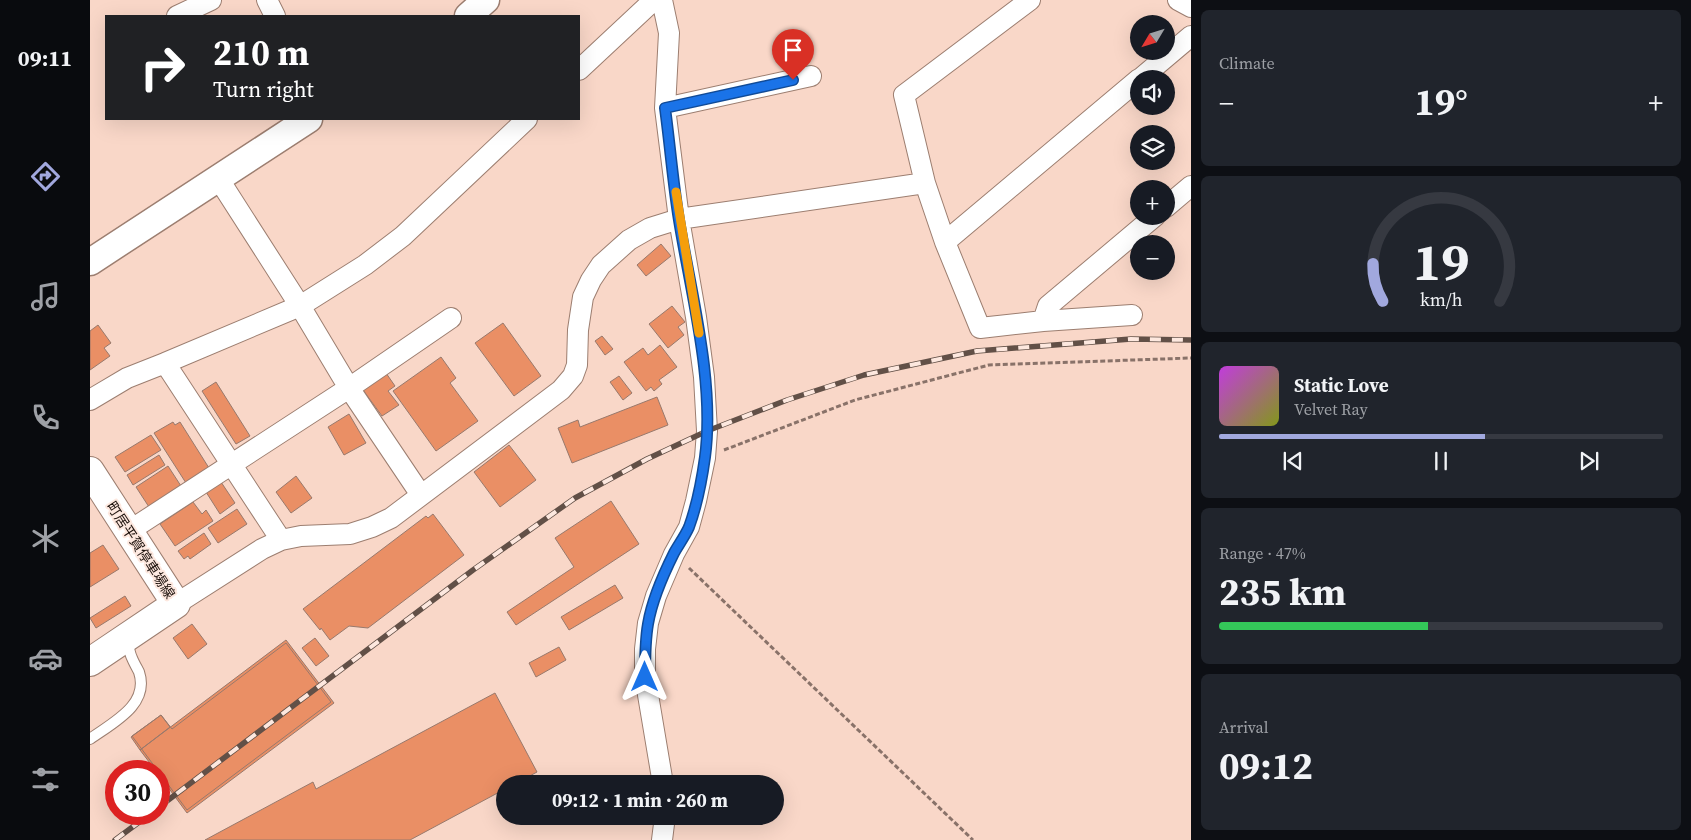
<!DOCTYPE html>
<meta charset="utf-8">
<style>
:root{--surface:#171b24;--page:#20242c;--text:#f1f3f6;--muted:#9ea1a6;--line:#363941;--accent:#a1a8de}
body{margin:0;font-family:"Source Serif 4","Noto Sans JP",serif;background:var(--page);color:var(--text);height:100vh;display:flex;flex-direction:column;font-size:19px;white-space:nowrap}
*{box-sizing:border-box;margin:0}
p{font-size:16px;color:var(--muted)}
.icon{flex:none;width:28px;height:28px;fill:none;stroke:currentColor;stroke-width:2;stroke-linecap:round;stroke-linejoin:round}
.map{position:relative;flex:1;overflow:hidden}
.drawer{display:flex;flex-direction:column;gap:10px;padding:10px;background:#0d0f14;width:500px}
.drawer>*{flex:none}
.hud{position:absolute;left:15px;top:15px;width:475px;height:105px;border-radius:0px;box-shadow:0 5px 20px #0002;background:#202124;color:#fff;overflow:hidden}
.needle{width:32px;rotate:232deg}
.fabs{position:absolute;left:1040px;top:15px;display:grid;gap:10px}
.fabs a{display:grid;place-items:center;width:45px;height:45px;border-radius:50%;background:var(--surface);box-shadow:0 5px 20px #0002;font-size:25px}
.speed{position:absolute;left:15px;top:760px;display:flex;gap:10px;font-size:25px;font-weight:700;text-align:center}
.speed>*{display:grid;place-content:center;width:65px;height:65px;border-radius:50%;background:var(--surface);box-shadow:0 5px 20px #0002;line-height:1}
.speed .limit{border:8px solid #d22;background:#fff;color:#111}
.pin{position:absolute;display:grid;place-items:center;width:42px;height:42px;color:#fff;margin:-51px -21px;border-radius:50% 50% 50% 0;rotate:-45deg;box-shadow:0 0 5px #0007}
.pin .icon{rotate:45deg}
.me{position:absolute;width:55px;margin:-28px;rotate:0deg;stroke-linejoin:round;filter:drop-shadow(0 0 4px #0008)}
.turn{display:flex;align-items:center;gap:18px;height:105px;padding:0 25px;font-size:22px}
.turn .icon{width:65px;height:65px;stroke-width:2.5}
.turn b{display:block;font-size:35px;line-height:42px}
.big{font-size:38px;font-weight:700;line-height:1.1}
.drawer .widget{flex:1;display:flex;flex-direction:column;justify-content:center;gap:8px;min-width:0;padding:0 18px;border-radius:8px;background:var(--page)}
.drawer .dial{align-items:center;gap:0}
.dial svg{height:130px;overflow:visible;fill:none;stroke:var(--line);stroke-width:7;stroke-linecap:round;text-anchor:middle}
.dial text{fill:var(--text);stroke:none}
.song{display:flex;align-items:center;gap:15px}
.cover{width:60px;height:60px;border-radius:8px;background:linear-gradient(135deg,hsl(290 70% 55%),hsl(70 70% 35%))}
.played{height:5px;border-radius:2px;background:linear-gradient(90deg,var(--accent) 60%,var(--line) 60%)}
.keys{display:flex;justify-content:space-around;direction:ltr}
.heat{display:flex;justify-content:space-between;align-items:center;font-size:28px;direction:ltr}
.charge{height:8px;border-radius:4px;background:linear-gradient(90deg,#34c759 47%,var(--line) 0)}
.trip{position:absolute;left:406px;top:775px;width:288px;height:50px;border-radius:25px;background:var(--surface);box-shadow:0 5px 20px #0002;font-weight:700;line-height:50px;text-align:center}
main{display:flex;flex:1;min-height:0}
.menu{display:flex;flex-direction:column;width:90px;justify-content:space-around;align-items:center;background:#090b0e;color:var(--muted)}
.menu .icon{width:35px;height:35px}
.menu .current{color:var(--accent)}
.menu b{font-size:22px;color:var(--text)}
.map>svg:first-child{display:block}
.building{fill:#ea8f65;stroke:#98796c}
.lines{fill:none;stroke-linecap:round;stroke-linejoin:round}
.service-casing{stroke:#9c7e70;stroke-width:12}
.minor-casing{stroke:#9c7e70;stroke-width:22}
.tertiary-casing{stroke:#9c7e70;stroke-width:29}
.secondary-casing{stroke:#9c7e70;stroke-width:30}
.path{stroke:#897269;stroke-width:3;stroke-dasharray:5 2.5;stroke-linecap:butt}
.service{stroke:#fff;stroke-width:10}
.minor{stroke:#fff;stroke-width:20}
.tertiary{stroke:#fff;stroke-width:26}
.secondary{stroke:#fff;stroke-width:28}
.rail-casing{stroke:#625047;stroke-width:5.5}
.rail{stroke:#fde8df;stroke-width:4;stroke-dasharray:11;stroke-linecap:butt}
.route-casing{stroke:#114b97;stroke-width:12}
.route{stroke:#1a73e8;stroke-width:9}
.slow{stroke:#f59e0b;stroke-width:9}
.labels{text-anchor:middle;stroke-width:4;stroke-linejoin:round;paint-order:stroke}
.street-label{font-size:14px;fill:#1c110c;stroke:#fde8df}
</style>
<main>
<nav class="menu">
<b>09:11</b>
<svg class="icon current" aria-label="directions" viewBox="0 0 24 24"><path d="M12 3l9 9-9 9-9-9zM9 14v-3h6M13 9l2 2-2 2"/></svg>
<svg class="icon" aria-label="music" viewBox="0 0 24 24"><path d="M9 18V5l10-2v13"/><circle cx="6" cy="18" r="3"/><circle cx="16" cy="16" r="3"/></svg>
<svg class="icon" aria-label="phone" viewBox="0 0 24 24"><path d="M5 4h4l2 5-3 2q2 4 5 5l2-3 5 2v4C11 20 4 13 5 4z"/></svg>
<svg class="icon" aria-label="climate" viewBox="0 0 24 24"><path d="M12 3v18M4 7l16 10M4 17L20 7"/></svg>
<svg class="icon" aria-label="car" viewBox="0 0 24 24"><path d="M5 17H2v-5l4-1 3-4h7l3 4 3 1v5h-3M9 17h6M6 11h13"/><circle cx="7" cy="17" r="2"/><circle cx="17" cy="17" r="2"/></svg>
<svg class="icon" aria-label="filters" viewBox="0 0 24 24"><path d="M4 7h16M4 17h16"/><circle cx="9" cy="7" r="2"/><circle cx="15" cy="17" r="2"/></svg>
</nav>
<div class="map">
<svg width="1101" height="840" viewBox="0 0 1101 840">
<rect width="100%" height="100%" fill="#f9d7c8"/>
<path class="building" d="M571,244L581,256L556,276L547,265Z
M582,306L595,322L588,327L594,335L578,348L559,324Z
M413,323L451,376L424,396L385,343Z
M8,325L21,343L14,348L20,356L0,370V331Z
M512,336L523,349L515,355L505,341Z
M570,345L587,367L569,380L572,384L564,391L561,387L556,391L534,362L553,348L558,355Z
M351,357L366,378L360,383L388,421L346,451L303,391Z
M296,373L305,386L298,391L309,405L292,416L273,390Z
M529,376L542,393L533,400L520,382Z
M126,382L160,436L146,444L112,391Z
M567,397L578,425L482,463L468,428L488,420L490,427Z
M259,414L276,443L254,455L238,427Z
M83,422L85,425L90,422L119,468L96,483L64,433Z
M61,435L71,450L35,472L25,457Z
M419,445L446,480L410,507L384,472Z
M69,455L75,465L43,485L37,475Z
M78,466L91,486L59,507L46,487Z
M206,476L222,498L201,513L186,492Z
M131,482L145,503L130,514L116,492Z
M521,501L549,544L426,625L417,612L484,567L465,538Z
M103,502L112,514L116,510L123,521L85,546L70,524Z
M147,509L157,524L128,543L118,528Z
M343,514L374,555L278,628L259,626L240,640L231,628L230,630L213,609L336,516L338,518Z
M114,533L121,544L100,559L98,556L94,559L88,551Z
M13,545L29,569L0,587V553Z
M525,585L533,598L479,630L471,617Z
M35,596L41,606L6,628L0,618Z
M102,624L117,644L98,659L83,638Z
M225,638L239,656L226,666L212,648Z
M196,640L244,703L97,813L69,775V771H66L50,750Z
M196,643L241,702L97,810L42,736L71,715L82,729Z
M469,647L476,660L446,677L439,663Z
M405,693L447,772L425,784H415V789L320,840H115L223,782L226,789Z
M71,715L80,727L50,750L41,737Z"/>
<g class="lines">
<g class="service-casing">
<path id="service" d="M0,739C22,723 60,705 49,672C47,668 44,663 42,658C39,652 39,646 37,639"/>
</g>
<g class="minor-casing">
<path id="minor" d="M177,0L185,16
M572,0L579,33L575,108L589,219L606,317L614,377L617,431L615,458L606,501L599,527L584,554L566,596L558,623L555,649V677L573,784
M940,0L814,95L835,183L855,242L890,328L953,321L958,306L1065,216
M1088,0L1101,7
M87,16L121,0
M489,70L564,0
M1050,79L1101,36
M575,108L721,76
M128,178L210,306L259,388L331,495
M1076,207L1101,186
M855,242L1049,79
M953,321L1042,315
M75,363L191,540
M0,400L37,378L75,363L210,306L275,265L313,236L437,119
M39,531L259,388L361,318
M86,604L172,549L191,540L211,536L260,534L282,527L301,518L471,390L483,376L487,365L488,330L493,297L501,280L511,265L539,240L560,228L589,219L835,183
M572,840L575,816"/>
</g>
<g class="tertiary-casing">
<path id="tertiary" d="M378,16L396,0
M0,262L219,119"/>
</g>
<g class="secondary-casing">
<path id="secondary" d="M0,471L86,604L0,662"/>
</g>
<path class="path" d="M634,450L765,400L899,365L1101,358
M599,568L883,840"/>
<use href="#service" class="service"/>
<use href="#minor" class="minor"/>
<use href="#tertiary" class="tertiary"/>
<use href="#secondary" class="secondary"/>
<g class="rail-casing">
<path id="rail" d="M69,807L383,570L485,498L557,459L617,431L697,400L774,375L887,351L1041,339L1101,340
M25,840L60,814"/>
</g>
<use href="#rail" class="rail"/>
</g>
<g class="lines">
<g class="route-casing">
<path id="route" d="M555,677C555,659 555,641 558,624C562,600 573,575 584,553C589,544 595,536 599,527C607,505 612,479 615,457C625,382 601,294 589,220C583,183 580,145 575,108L703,80"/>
</g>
<use href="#route" class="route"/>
<path class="slow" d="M586,192L609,333"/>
</g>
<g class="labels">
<g class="street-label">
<text transform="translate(51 550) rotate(57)" y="5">町居平賀停車場線</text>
</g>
</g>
</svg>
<div class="fabs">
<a><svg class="needle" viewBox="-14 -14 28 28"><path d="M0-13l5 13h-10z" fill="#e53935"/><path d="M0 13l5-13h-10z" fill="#9ea1a6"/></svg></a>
<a><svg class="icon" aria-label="sound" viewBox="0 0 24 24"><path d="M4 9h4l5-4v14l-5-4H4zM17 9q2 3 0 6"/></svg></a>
<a><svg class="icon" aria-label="layers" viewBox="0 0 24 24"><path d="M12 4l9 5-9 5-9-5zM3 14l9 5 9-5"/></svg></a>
<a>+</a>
<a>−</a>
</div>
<div class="speed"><div class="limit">30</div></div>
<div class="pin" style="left:703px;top:80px;background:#d93025"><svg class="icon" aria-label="arrive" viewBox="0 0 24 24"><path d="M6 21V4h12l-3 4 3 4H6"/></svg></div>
<svg class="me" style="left:555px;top:677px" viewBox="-20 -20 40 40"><path d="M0-17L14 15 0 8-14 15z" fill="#1a73e8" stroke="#fff" stroke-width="4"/></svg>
<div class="trip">09:12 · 1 min · 260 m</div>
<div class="hud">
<div class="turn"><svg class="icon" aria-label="right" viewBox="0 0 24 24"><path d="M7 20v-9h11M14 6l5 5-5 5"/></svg><div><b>210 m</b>Turn right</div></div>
</div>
</div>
<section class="drawer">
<div class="widget"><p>Climate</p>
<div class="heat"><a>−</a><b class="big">19°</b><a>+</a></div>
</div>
<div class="widget dial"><svg viewBox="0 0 100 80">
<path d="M14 69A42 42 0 1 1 86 69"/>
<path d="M14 69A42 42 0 0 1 8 46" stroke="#a1a8de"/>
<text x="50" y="56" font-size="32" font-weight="700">19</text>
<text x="50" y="72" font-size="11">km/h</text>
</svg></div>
<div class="widget">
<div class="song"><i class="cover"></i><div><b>Static Love</b><p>Velvet Ray</p></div></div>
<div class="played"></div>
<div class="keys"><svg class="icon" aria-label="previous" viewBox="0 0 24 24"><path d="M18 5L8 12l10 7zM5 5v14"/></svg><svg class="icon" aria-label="pause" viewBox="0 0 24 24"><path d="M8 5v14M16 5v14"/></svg><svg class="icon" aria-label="next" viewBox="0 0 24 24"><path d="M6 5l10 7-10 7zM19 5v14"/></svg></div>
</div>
<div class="widget"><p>Range · 47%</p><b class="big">235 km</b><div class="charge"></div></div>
<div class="widget"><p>Arrival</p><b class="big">09:12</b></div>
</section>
</main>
